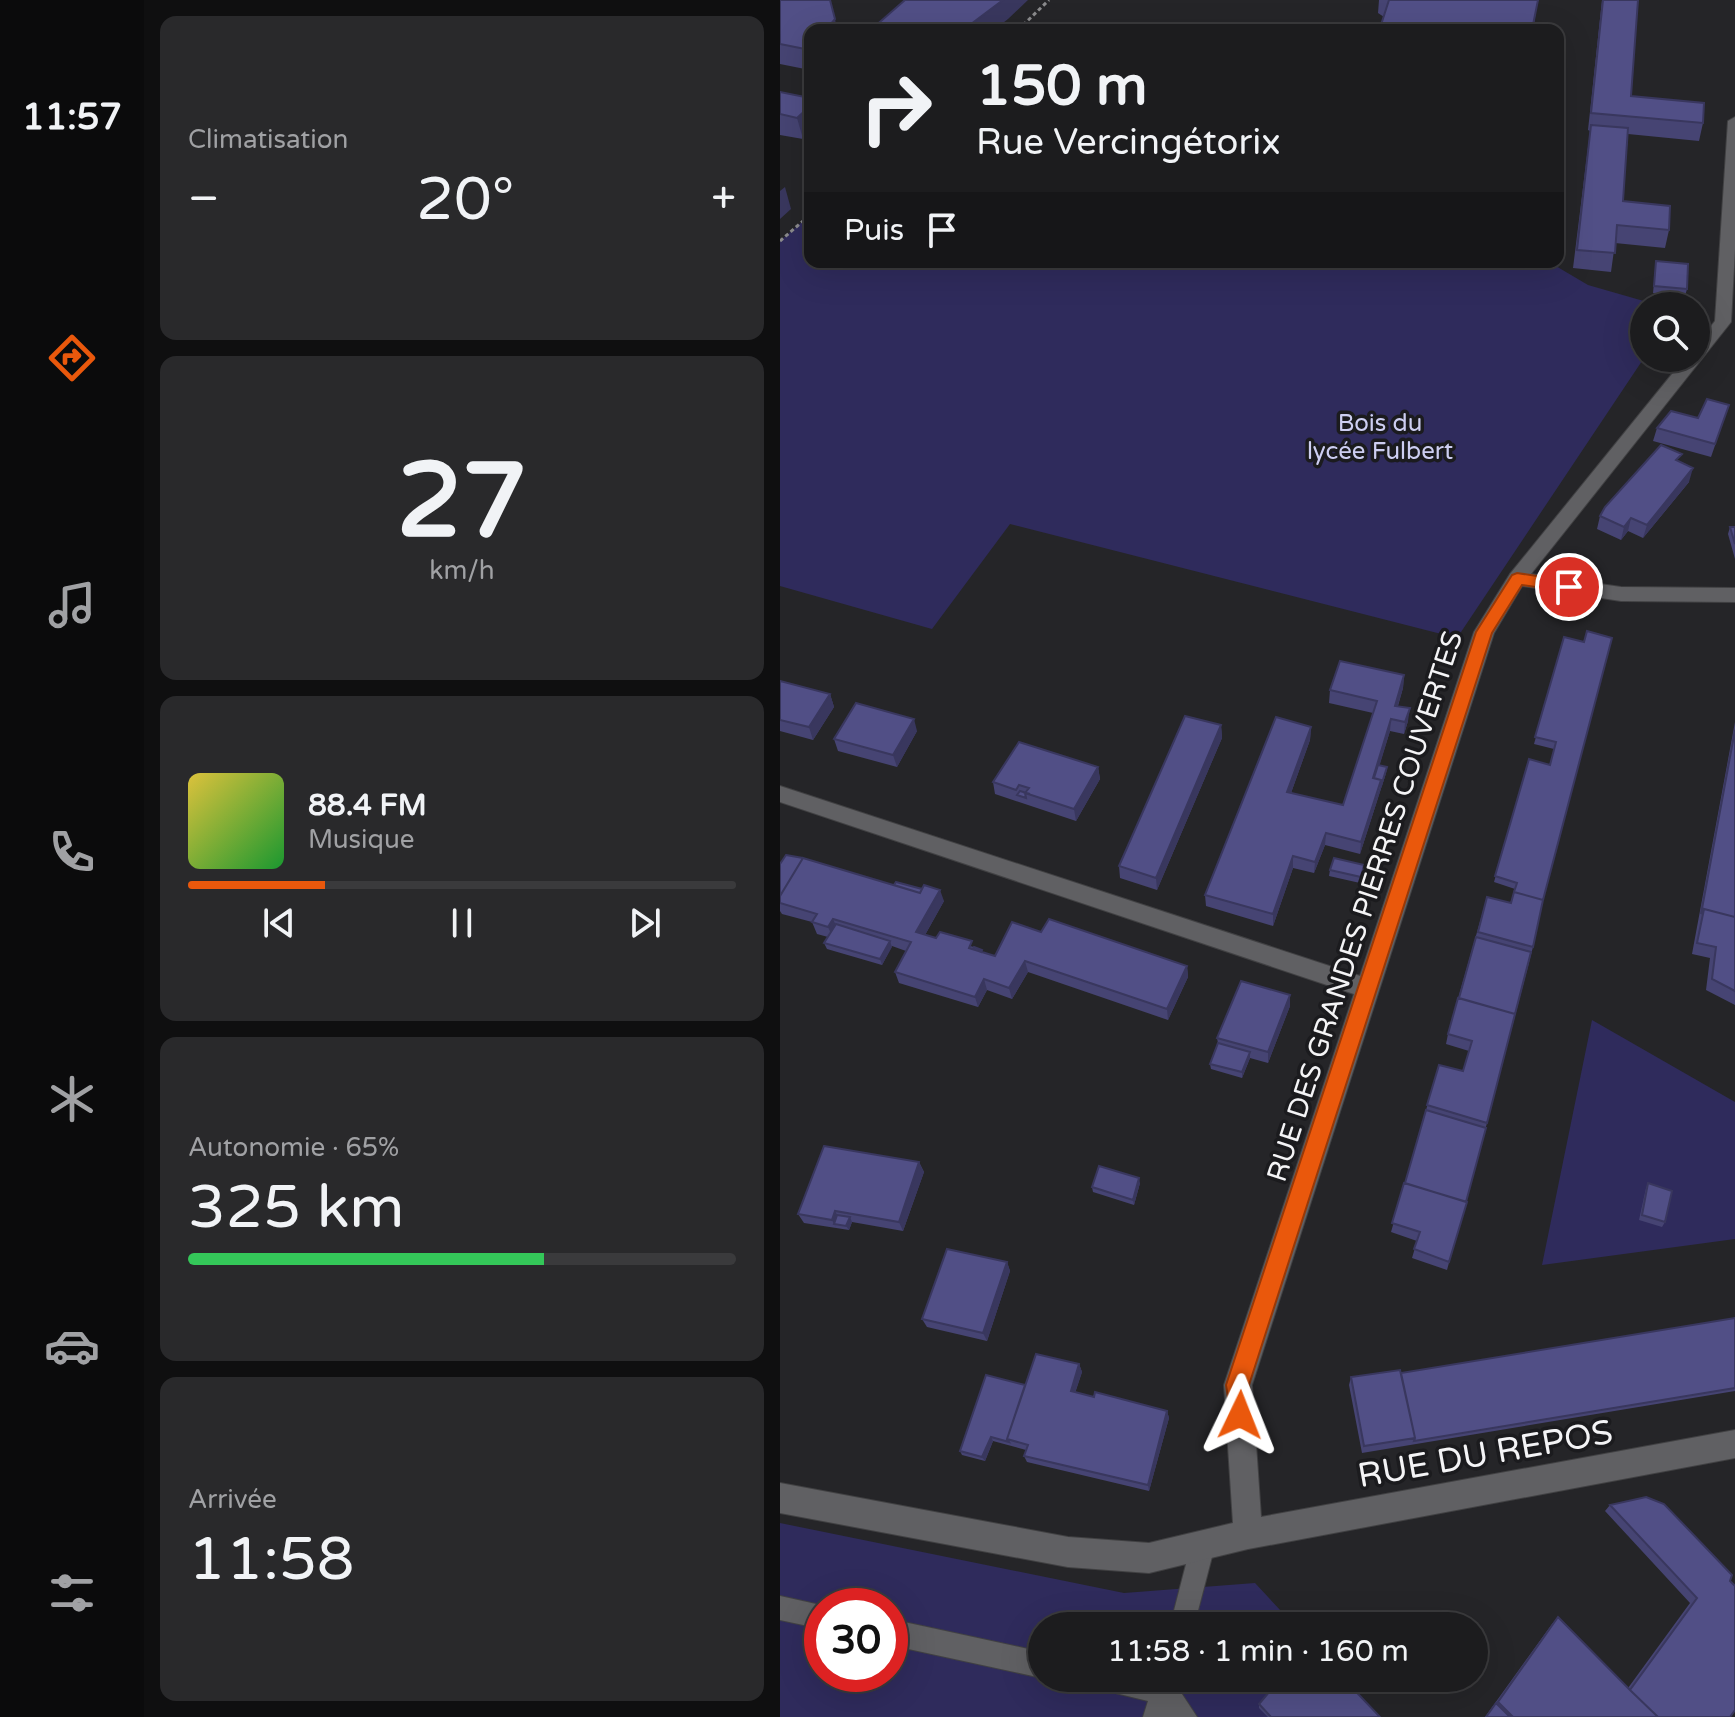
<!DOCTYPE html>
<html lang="fr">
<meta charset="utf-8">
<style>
:root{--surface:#1c1c1e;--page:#29292b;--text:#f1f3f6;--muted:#a0a1a4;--line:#3a3a3c;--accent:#ea580c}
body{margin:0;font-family:"Varela Round",sans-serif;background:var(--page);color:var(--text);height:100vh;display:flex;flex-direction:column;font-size:30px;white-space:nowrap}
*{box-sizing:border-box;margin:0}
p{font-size:26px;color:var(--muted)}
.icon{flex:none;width:44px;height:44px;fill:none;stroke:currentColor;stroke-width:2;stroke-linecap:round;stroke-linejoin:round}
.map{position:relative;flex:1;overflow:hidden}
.drawer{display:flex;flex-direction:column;gap:16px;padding:16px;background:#0f0f10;width:636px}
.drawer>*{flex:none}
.top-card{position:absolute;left:24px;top:24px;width:760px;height:244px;border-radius:16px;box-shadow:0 8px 32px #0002,0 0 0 2px var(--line);background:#1c1c1e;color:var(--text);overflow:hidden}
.fabs{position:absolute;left:850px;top:292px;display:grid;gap:16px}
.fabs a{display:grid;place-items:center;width:80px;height:80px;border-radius:50%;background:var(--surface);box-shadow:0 8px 32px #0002,0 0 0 2px var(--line);font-size:40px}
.speed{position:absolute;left:24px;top:1588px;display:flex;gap:16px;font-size:40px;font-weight:700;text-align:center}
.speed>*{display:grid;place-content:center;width:104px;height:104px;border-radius:50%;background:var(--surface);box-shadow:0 8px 32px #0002,0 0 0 2px var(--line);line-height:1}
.speed .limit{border:12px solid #d22;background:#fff;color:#111}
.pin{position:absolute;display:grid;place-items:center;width:68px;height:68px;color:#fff;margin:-34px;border:4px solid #fff;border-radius:50%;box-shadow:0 2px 8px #0007}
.me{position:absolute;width:88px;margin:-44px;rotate:2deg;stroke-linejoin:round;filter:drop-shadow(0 0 6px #0008)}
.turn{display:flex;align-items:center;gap:28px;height:168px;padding:0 40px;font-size:36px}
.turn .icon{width:104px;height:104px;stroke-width:2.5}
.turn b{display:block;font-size:56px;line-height:68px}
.then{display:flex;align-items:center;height:76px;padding:0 40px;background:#0003;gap:16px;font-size:30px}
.big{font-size:60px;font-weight:600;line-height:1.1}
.drawer .widget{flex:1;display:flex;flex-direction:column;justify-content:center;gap:12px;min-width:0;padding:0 28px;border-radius:16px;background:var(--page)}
.drawer .dial{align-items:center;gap:0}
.dial b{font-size:104px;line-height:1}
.song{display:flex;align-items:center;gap:24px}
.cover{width:96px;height:96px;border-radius:12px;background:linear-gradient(135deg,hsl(50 70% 55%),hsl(130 70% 35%))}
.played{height:8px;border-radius:4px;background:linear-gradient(90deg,var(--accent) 25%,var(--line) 25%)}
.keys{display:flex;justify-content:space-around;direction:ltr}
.heat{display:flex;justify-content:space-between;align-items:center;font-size:44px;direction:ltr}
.charge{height:12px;border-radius:6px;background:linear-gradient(90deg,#34c759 65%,var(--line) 0)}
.trip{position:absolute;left:248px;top:1612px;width:460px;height:80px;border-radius:40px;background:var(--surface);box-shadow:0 8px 32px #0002,0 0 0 2px var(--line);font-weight:600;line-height:80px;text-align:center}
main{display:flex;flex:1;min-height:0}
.tabs{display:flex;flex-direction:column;width:144px;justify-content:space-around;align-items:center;background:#0b0b0c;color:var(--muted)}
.tabs .icon{width:56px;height:56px}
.tabs .selected{color:var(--accent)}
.tabs b{font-size:36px;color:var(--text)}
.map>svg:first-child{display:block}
.green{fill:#2f2b5c;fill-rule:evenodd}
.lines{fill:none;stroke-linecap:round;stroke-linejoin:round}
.service-casing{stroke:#414143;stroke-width:2}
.minor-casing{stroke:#414143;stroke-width:2}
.path{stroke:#8b8b8d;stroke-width:3;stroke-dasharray:4 3;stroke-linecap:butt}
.service{fill:#606063;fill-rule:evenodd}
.minor{fill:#606063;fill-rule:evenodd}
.wall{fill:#464473}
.shaded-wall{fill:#39375e}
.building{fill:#514f86;stroke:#39375e;stroke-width:2}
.route{fill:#ea580c;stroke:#983908;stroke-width:2}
.labels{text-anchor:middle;stroke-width:7;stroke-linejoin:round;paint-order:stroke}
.far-park-label{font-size:24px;fill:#cdcef1;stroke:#1b1b1e}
.street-label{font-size:28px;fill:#f4f4f6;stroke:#1b1b1e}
.near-street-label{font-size:34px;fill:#f4f4f6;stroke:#1b1b1e}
</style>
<main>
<nav class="tabs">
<b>11:57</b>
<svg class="icon selected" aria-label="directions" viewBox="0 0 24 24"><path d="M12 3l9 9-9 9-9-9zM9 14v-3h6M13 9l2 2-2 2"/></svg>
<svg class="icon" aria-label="music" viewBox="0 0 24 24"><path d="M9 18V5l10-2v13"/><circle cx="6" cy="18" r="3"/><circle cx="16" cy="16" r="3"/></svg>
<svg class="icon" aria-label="phone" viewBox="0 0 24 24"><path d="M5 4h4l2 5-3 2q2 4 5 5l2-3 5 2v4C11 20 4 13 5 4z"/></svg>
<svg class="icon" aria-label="climate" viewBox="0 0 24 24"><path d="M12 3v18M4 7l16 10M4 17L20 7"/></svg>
<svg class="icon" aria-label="car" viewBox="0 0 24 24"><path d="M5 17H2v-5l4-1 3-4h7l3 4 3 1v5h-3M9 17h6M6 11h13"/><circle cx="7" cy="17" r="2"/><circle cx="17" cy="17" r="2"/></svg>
<svg class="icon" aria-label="filters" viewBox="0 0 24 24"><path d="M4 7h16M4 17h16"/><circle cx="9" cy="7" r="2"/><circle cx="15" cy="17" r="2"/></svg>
</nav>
<section class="drawer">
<div class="widget"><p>Climatisation</p>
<div class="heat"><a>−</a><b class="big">20°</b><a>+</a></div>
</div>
<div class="widget dial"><b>27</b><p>km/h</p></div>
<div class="widget">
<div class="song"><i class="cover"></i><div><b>88.4 FM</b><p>Musique</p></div></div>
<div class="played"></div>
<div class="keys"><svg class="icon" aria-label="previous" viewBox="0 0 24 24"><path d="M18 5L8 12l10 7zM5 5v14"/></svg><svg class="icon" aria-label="pause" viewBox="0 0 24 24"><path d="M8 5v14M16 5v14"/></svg><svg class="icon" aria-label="next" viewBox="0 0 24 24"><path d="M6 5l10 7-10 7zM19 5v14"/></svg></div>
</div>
<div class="widget"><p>Autonomie · 65%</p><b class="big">325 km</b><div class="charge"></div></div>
<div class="widget"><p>Arrivée</p><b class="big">11:58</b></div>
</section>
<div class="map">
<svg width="955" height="1717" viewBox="0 0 955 1717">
<rect width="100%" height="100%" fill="#252528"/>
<path class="green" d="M30,215V262H769L808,285L881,306H864V358L677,638L230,524L152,629L0,586V241Z
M812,1020L955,1102V1239L762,1265Z
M0,1523L344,1593L475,1583L515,1626H262V1678H563L600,1717H0ZM42,1606H110V1674H42Z"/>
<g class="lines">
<g class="service-casing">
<path id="service" d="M423,1533L432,1536L435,1545L414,1626H390L411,1545L414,1536Z
M0,1596L45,1606H42V1629L0,1620Z
M110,1619L262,1652V1678L110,1645Z
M307,1678H401L398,1688L417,1717H363L368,1701L311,1687Z"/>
</g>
<g class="minor-casing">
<path id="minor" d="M955,117V249L951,322L751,574L841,587L955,588V602L841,601L742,586L714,633L472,1385L481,1517L955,1430V1458L468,1549L369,1573L288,1567L0,1513V1483L288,1537L369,1543L453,1523L444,1385L574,994L0,802V786L580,976L694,632L730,574L905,358H916V345L935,321L948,121Z"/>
</g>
<path class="path" d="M238,30L269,0
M0,241L30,215"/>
<use href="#service" class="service"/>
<use href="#minor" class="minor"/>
</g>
<path class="wall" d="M0,0L30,30V70L0,64Z
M599,0H758L753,30H600L604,17L598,13Z
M822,0H858L851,96L923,123L919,141L848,134L843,201L889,230L885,248L835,243L831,272L793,268L810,131L808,130Z
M0,92L30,98L23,139L0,135Z
M876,261L907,289L905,296L873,293Z
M949,405L931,457L873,441L877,428L918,418Z
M899,462L909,482L863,538L848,531L841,540L817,529L820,516Z
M950,527H955V559L948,534Z
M784,637L763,900L753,947L707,1123L667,1270L632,1258L637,1241L611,1232L659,1065L683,1071L689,1051L666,1044L668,1034L707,897L731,903L735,889L714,882L749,759L770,765L774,749L754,744Z
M624,675L623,688L618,706L628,721L624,734L610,731L599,766L607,767L606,773L580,854L545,845L534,873L513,868L493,926L426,906L425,895L531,727L530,740L511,793L563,805L593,713L549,703L550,690Z
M0,681L50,694L54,707L33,740L0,731Z
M955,722L954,888L955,1005L926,990L930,958L912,954Z
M441,725L442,738L377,890L340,878L339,866Z
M137,731L117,767L58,751L54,739Z
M318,767L320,779L296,821L215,794L213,782Z
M0,864L164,901L145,935L194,947L203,952L215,956L261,932L407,966L408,977L388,1020L248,972L232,999L207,990L198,1007L119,983L115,972L126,951L112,946L102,965L47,949L44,943L48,937L37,934L32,922L2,914L0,911Z
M550,870L584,871L580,883L549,876Z
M510,1006L488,1063L470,1058L462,1078L431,1069L430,1064L438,1043L437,1038Z
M139,1162L144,1172L123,1231L72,1222L69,1230L24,1223L18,1214Z
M360,1183L354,1205L313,1192L312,1187Z
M868,1183L885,1222L882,1227L859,1220L866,1188Z
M227,1262L230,1271L207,1341L147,1327L142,1319Z
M955,1318V1391L582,1453L569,1385L571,1377L621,1373Z
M299,1364L302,1372L295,1393L387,1411L389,1418L369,1491L247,1462L244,1456L246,1450L213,1441L205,1461L182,1455L180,1451L245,1385Z
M830,1505L950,1581V1717H705L772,1624L778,1617L848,1688L910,1603L825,1511Z
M479,1704L600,1717H488L479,1708Z"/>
<path class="shaded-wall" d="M223,0H248L228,19L214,30H183Z
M55,19L57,30H46Z
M30,106V133L23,139L17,118Z
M5,187L11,209L0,219V191Z
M913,468L909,482L863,538L867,525Z
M851,518L848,531L841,540L844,527Z
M624,675L623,688L614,718L615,706Z
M50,694L54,707L33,740L29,727Z
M630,708L628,721L624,734L625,722Z
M134,719L137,731L117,767L113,755Z
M611,719L610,731L594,784L593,778Z
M441,725L442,738L377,890L376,878Z
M531,727L530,740L507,804V792Z
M318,767L320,779L296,821L294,809Z
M607,767L606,773L580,854L581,842Z
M546,833L545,845L534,873L535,862Z
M513,856V868L493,926V914Z
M160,890L164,901L140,944L136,932Z
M53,919L58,930L53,938L48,927Z
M110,941L112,947L102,965L100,959Z
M245,961L248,972L232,999L229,988Z
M407,966L408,977L388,1020L387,1009Z
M204,979L207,990L198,1007L195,997Z
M510,995V1006L488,1063V1052Z
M470,1052V1058L462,1078V1072Z
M139,1162L144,1172L123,1231L119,1222Z
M359,1178L360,1183L354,1205L353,1200Z
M55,1211L60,1220L54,1224L57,1229L52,1220Z
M70,1217L72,1222L69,1230L66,1226Z
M227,1262L230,1271L207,1341L203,1333Z
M299,1364L302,1372L293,1399L291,1391Z
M387,1411L389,1418L369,1491L368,1485Z
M211,1437L213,1441L205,1461L202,1457Z"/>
<path class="building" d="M0,0H50L55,19L46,30H30V50L0,44Z
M125,0H223L183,30H76L80,25L93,28Z
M609,0H758L752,30H614L600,28Z
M823,0H858L851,96L924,103L923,123L811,113Z
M0,92L30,98V106L17,118L0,114Z
M811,125L848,128L843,201L890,206L889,230L837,225L835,253L797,250Z
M876,261L908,264L907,289L874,286Z
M927,399L949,405L935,444L877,428L891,411L918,418Z
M881,445L902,454L896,460L913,468L867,525L851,518L844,527L820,516L825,507Z
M950,527H955V544Z
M807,631L832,638L763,900L734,892L737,883L715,876L749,759L770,765L776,742L755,737L784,637L804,642Z
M560,661L624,675L615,706L630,708L625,722L611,719L593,778L601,780L581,842L546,833L535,862L513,856L493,914L425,895L496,717L531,727L507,792L563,805L597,701L550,690Z
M0,681L50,694L29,727L0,720Z
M76,703L134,719L113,755L54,739Z
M405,716L441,725L376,878L339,866Z
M955,730V917L924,909L921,914Z
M239,742L318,767L294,809L245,793L249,788L239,785L236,790L213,782Z
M598,765L607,767L601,786V780L594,778Z
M240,791L250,794L245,793L246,798L237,795Z
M6,855L23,858L0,896V864Z
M23,858L140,893L144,885L160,890L136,932L156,938L160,932L192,941L189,948L215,956L232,922L261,932L269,919L407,966L387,1009L245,961L229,988L204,979L195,997L115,972L131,942L53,919L48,927L32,922L37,914L0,903V896Z
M554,858L584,865L581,877L550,870Z
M116,882L142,889L140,893L114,885Z
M734,892L763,900L753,947L698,932L707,897L731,903Z
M924,909L955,917V991L932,979L936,947L917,943Z
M56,924L110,941L100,959L44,943Z
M696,937L751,952L735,1014L679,998Z
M194,947L202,950L201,952L193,949Z
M461,981L510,995L488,1052L437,1038Z
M678,998L735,1014L707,1123L647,1105L659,1065L683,1071L692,1041L668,1034Z
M438,1043L470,1052L462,1072L430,1064Z
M646,1110L706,1128L686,1202L625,1183Z
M44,1146L139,1162L119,1222L55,1211L52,1220L18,1214Z
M319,1166L359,1178L353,1200L312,1187Z
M624,1183L687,1202L669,1262L634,1249L640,1232L612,1223Z
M868,1183L892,1191L885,1222L862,1215Z
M57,1215L70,1217L66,1226L54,1224Z
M167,1249L227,1262L203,1333L142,1319Z
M955,1318V1388L634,1441L635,1438L621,1373Z
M256,1354L299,1364L291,1391L314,1397L315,1392L387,1411L368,1485L244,1456L248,1445L227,1439Z
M620,1370L635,1438L584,1446L571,1377Z
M206,1375L245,1385L227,1439L229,1442L211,1437L202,1457L180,1451Z
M866,1497L884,1504L952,1575L950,1581L955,1586V1710L950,1717H878L850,1690L917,1598L830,1505Z
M778,1617L851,1691L878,1717H733L718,1702Z
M501,1678H563L600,1717H491L479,1704Z
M716,1703L730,1717H706Z"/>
<path class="route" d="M737,573L789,581L797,587L789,592L742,585L712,633L469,1385L471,1415L468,1423L460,1426L452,1423L446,1385L696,632L732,575Z"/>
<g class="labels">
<g class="far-park-label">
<text x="600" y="431">Bois du<tspan x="600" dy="28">lycée Fulbert</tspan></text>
</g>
<g class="street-label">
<text transform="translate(584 906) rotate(-72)" y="10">RUE DES GRANDES PIERRES COUVERTES</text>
</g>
<g class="near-street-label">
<text transform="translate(705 1453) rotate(-10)" y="12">RUE DU REPOS</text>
</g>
</g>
</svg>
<div class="fabs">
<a><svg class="icon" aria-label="search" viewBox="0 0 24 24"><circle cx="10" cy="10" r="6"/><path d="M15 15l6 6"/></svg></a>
</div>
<div class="speed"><div class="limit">30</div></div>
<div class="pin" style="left:789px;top:587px;background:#d93025"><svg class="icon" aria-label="arrive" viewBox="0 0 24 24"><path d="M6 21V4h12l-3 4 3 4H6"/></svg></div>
<svg class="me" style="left:460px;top:1415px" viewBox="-20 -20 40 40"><path d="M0-17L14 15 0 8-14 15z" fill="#ea580c" stroke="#fff" stroke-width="4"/></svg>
<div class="trip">11:58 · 1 min · 160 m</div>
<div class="top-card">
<div class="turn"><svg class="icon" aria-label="right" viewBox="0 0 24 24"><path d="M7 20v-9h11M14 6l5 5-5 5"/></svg><div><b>150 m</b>Rue Vercingétorix</div></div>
<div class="then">Puis<svg class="icon" aria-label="arrive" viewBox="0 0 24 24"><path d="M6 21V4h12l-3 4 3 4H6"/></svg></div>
</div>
</div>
</main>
